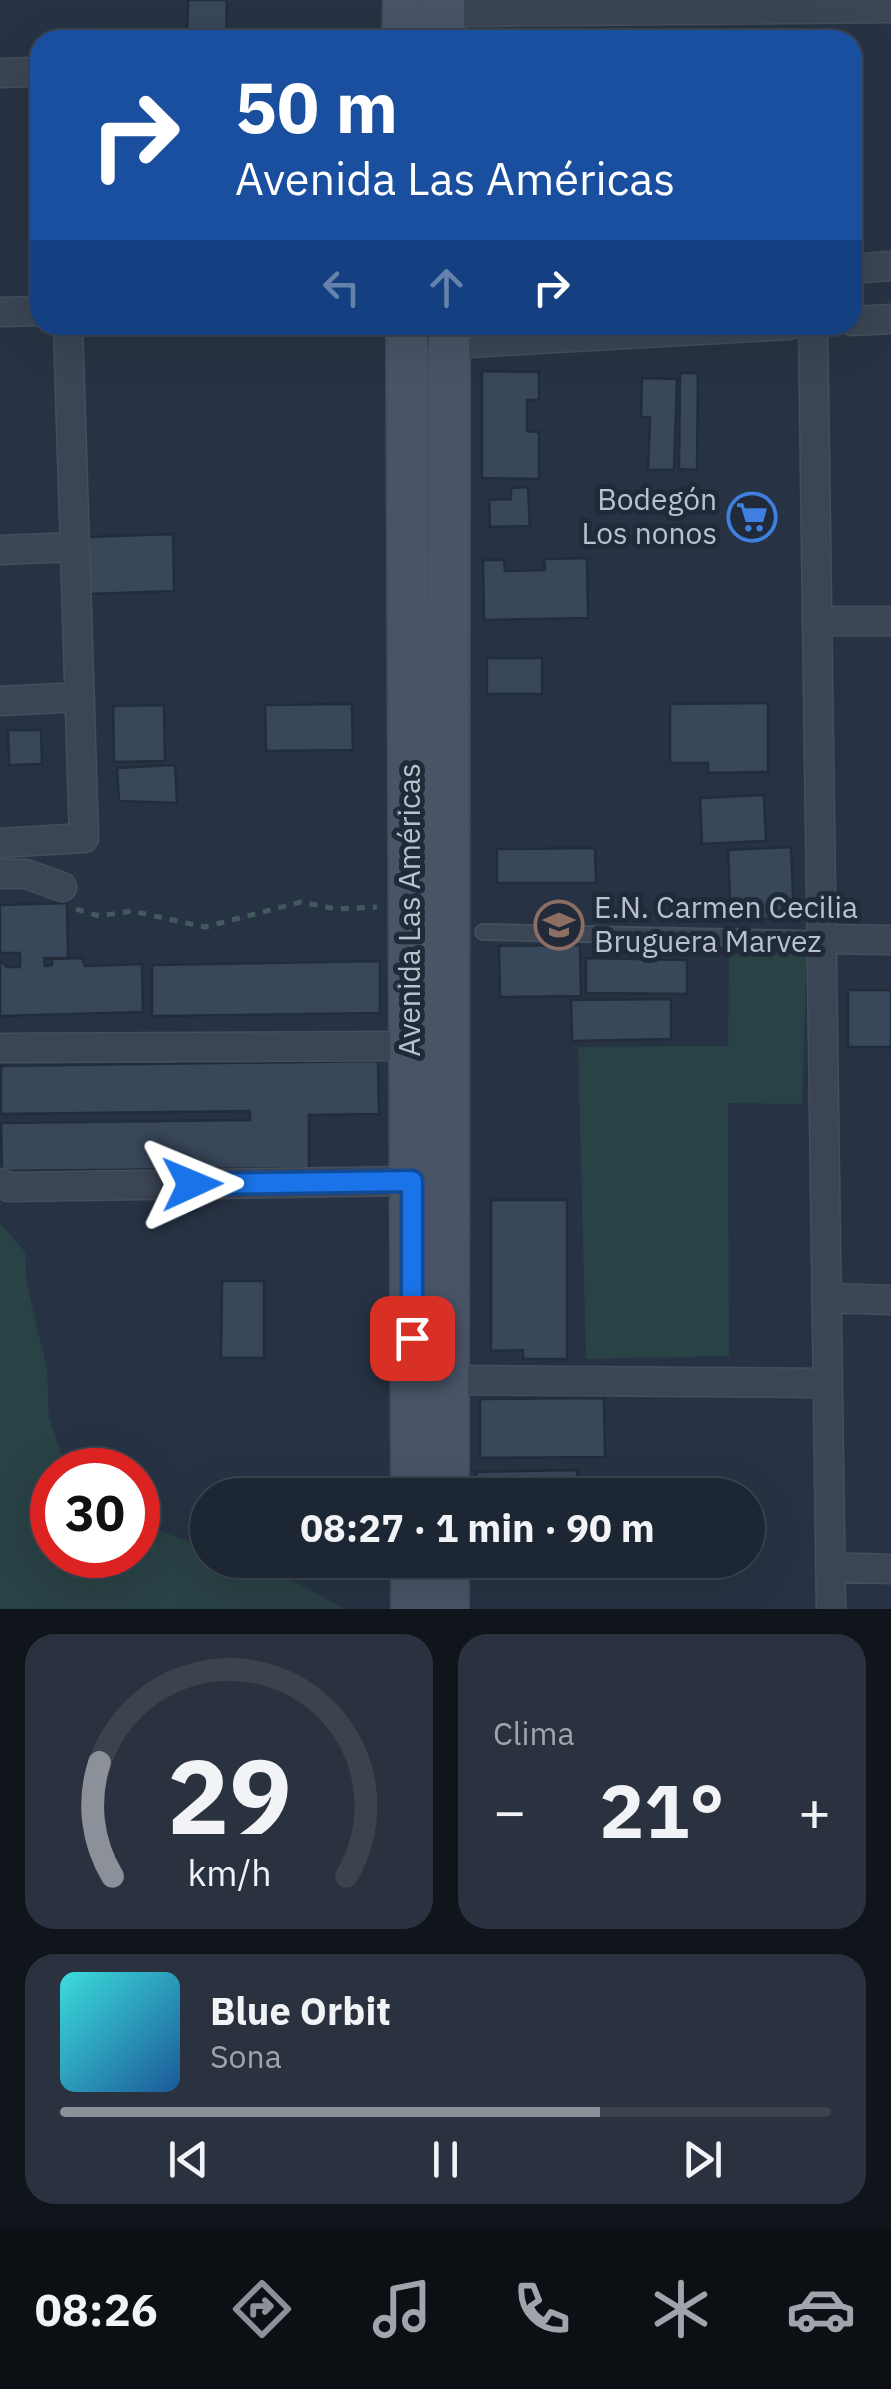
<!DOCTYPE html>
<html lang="es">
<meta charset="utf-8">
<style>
:root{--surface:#1d2633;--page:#2a323f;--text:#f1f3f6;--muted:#a0a5ac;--line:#3b434e;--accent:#8c9099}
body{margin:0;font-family:"IBM Plex Sans",sans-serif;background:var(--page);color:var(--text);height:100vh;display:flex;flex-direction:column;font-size:38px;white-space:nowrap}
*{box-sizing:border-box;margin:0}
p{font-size:32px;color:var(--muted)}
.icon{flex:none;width:55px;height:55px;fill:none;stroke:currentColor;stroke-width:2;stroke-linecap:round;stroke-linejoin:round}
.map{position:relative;height:1609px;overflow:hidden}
.sheet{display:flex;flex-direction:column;gap:25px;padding:25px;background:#10151c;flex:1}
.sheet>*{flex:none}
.guide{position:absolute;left:30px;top:30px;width:832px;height:305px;border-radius:30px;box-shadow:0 10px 40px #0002,0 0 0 2px var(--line);background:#1a4fa0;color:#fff;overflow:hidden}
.speed{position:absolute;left:30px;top:1448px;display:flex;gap:20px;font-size:50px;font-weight:700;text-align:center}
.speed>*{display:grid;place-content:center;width:130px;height:130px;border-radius:50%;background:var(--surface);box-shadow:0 10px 40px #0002,0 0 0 2px var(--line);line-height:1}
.speed .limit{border:15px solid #d22;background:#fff;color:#111}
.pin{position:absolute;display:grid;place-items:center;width:85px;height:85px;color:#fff;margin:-42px;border-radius:20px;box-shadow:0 5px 15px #0006}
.me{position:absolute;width:110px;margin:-55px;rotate:89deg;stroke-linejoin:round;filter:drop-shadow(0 0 8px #0008)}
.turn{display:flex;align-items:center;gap:35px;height:210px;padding:0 40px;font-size:45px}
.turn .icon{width:130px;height:130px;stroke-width:2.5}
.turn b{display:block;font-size:70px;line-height:85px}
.lanes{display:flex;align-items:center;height:95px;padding:0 40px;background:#0003;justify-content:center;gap:50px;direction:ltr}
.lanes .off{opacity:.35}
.big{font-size:75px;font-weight:800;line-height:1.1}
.sheet .card{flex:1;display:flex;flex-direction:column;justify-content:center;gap:15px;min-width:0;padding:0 35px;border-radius:30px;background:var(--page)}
.sheet .dial{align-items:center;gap:0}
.dial svg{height:260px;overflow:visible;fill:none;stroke:var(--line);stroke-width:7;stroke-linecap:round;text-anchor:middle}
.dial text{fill:var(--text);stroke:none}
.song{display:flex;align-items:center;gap:30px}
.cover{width:120px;height:120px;border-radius:15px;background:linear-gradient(135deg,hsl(180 70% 55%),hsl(210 70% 35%))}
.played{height:10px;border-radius:5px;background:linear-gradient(90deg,var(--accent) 70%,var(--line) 70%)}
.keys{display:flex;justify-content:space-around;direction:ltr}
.heat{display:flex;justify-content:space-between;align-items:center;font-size:55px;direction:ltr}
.sheet .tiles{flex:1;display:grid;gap:25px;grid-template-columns:1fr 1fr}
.card:last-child{grid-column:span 2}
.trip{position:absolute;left:190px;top:1478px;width:575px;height:100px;border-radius:50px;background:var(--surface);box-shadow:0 10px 40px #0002,0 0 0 2px var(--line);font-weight:800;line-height:100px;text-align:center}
.menu{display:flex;height:160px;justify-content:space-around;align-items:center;background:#0c0f14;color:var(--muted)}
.menu .icon{width:70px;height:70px}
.menu .on{color:var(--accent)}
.menu b{font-size:45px;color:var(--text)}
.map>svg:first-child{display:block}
.green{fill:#294245}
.building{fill:#39475a;stroke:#222c3b;stroke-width:2.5}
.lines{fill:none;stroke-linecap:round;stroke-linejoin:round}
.service-casing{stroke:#454e5d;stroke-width:18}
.minor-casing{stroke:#454e5d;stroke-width:31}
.secondary-casing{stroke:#454e5d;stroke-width:44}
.path{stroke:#425a5d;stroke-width:5;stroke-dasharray:8 8;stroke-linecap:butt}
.service{stroke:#3b4554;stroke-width:14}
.minor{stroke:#3b4554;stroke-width:28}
.secondary{stroke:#495467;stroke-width:40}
.route-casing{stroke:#114b97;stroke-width:25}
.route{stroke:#1a73e8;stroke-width:18}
.labels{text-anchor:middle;stroke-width:10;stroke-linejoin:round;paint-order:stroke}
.poi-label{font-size:30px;fill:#b9c1cd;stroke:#202a39;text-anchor:end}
.street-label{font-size:30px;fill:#b9c1cd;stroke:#202a39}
</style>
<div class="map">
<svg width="891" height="1609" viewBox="0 0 891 1609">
<rect width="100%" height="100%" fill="#273344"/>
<path class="green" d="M729,954H807L802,1104L728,1103L729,1356L586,1359L578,1047L728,1046Z
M0,1223L25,1252L27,1285L47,1368L49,1418L67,1470H52V1555H138V1522L207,1549L208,1560C260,1560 299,1583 343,1609H0Z"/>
<path class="building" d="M188,0H227L226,40H187Z
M482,371L539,372V400H527V431L539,432V479L482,478Z
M680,373H698L697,470L679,469Z
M642,378L677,379L674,470H648L650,417H641Z
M528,487L530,526L490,527L489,500L511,499V488Z
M173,534L174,591L90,594L88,537Z
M587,558L588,618L484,620L483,560H504L505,571L545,570L544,559Z
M487,658H542V694H487Z
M768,703V772L708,773V763H670V704Z
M352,704L353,750L266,751L265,705Z
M164,705L165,761L114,762L113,706Z
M8,730H41L42,764L9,765Z
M175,765L177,803L119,801L117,768Z
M764,795L766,841L702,844L700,798Z
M791,847L794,918L731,920L728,850Z
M595,848L596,883H497V849Z
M67,903L68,958H44L45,966L52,965V959L82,958L85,966L142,964L143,1012L0,1016V961L7,967H20V953H0V905Z
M580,945L581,996L500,997L499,946Z
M586,958L687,960V994L586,993Z
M380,961V1013L152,1016V965Z
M848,990H891V1047H848Z
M671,999V1039L572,1041L571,1000Z
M378,1061L379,1114L309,1115V1168L2,1171L1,1123L250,1120V1111L1,1114V1066Z
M491,1200H567V1359H523V1350L491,1351Z
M222,1281H264V1358H221Z
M604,1398L605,1457L480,1458V1399Z
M577,1470V1495H477L476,1472Z"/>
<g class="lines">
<g class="service-casing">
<path id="service" d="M483,932L820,939"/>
</g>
<g class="minor-casing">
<path id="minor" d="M444,12L891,8
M0,73L34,72
M852,269L891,266
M0,312L40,311
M852,321L891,319
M813,325L831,1609
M438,335L450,344L789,325
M0,550L75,547
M818,621H891
M0,701L80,697
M0,843L84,838L68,325
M0,874H26L62,887
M820,939L891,940
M0,1048L411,1046
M0,1183L9,1187L412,1181
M826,1298L891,1300
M448,1380L827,1383
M830,1567L891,1569"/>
</g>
<g class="secondary-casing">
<path id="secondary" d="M444,0V40
M403,40L404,0
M407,325L412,1495
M448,1495L449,325
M412,1560V1609
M448,1609V1560"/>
</g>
<path class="path" d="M76,909L99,916L132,911L205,927L301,902L336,909L377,907"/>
<use href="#service" class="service"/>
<use href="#minor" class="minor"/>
<use href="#secondary" class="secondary"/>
</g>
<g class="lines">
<g class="route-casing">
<path id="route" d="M192,1184L412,1181V1338"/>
</g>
<use href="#route" class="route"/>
</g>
<defs>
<g id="supermarket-ring" transform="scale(2.5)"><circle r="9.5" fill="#202a39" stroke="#3f7fe0" stroke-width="1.5"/><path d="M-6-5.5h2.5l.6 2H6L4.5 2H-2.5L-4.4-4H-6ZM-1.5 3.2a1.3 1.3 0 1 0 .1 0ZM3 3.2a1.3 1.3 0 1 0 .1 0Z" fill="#3f7fe0"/></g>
<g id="school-ring" transform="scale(2.5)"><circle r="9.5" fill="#202a39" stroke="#8d6e63" stroke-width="1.5"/><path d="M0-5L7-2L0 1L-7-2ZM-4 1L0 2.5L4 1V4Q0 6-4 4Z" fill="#8d6e63"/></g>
</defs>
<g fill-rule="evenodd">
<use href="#supermarket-ring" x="752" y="517"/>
<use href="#school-ring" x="559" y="925"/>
</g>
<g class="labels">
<g class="poi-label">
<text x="717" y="510">Bodegón<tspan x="717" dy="34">Los nonos</tspan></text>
<text x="594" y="918" text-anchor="start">E.N. Carmen Cecilia<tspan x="594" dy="34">Bruguera Marvez</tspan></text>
</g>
<g class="street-label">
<text transform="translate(410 910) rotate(-90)" y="10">Avenida Las Américas</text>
</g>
</g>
</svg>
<div class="speed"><div class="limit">30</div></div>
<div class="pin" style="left:412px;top:1338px;background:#d93025"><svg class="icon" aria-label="arrive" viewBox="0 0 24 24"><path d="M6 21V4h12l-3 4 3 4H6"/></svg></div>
<svg class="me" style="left:192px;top:1184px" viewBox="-20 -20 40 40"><path d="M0-17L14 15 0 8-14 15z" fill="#1a73e8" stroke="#fff" stroke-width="4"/></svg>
<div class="trip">08:27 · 1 min · 90 m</div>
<div class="guide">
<div class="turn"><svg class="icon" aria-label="right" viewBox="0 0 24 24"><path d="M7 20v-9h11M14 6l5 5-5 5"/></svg><div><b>50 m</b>Avenida Las Américas</div></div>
<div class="lanes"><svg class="icon off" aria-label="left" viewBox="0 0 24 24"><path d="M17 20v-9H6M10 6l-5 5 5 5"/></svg><svg class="icon off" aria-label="ahead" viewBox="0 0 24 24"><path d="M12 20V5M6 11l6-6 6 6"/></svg><svg class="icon" aria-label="right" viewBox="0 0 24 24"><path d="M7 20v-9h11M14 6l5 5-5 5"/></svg></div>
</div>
</div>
<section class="sheet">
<div class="tiles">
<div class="card dial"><svg viewBox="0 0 100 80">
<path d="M14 69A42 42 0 1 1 86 69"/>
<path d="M14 69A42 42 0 0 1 10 34" stroke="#8c9099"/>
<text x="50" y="56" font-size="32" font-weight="700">29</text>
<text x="50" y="72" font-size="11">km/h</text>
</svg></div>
<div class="card"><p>Clima</p>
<div class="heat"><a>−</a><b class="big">21°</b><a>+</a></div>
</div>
<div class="card">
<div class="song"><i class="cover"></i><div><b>Blue Orbit</b><p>Sona</p></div></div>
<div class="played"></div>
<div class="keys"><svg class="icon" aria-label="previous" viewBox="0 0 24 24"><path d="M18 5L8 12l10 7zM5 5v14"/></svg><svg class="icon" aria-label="pause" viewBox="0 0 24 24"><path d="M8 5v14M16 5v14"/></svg><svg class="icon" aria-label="next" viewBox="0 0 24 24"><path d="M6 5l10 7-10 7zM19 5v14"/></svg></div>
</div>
</div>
</section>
<nav class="menu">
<b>08:26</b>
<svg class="icon on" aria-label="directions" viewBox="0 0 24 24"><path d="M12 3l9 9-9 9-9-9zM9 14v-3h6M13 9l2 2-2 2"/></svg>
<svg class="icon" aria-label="music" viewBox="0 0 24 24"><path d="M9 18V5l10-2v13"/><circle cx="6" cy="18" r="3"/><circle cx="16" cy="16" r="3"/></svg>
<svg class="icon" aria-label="phone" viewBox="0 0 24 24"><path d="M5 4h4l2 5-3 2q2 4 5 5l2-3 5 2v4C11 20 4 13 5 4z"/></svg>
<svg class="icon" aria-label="climate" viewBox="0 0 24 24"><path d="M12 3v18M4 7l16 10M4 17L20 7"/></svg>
<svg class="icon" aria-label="car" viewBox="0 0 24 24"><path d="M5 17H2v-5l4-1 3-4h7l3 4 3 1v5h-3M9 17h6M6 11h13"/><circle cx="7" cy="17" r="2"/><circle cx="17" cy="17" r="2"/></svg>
</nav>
